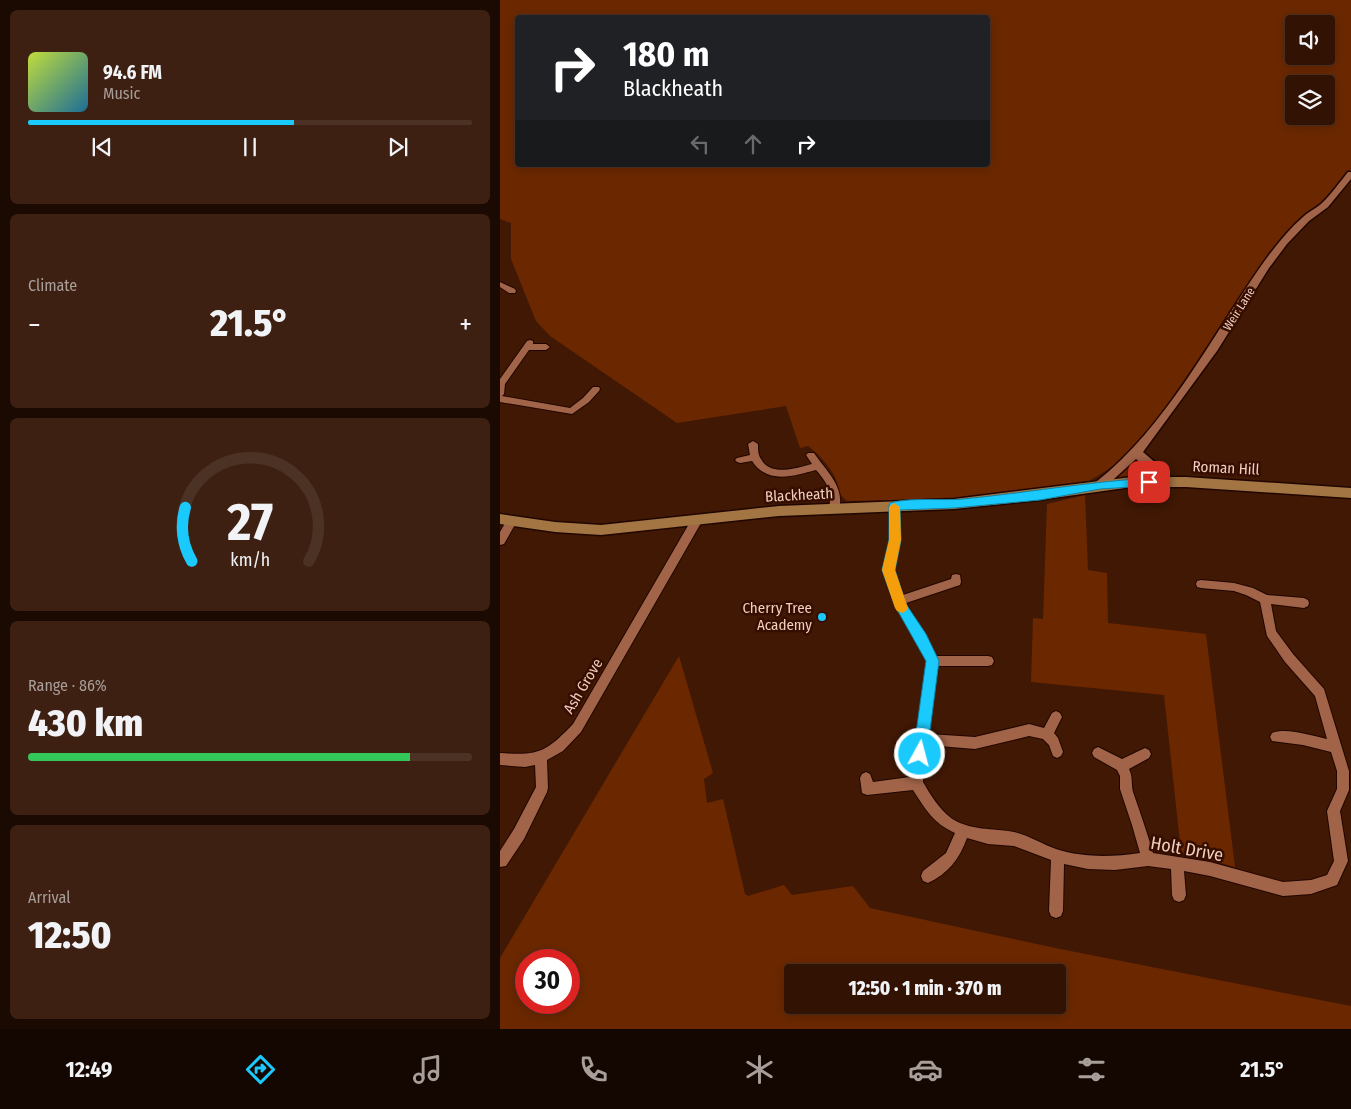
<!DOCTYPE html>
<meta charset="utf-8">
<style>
:root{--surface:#311203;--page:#3d2012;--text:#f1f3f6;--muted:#a89e9a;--line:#4c3225;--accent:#1acafc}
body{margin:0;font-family:"Fira Sans Condensed",sans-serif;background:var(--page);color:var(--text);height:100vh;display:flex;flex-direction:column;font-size:19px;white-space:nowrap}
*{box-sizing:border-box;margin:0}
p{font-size:16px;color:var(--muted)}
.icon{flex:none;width:28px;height:28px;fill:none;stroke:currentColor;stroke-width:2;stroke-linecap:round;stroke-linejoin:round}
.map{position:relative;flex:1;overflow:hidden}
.side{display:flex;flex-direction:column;gap:10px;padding:10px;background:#1b0a02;width:500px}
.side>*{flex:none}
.top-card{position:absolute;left:15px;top:15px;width:475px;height:152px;border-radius:5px;box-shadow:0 2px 12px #0003,0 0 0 1px var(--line);background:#202124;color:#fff;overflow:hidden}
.fabs{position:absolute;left:785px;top:15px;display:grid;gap:10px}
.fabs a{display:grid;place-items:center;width:50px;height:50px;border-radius:5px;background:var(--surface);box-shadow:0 2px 12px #0003,0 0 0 1px var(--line);font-size:25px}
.speed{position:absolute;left:15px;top:949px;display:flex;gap:10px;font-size:25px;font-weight:700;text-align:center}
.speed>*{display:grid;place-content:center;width:65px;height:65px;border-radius:50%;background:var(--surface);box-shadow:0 2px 12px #0003,0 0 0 1px var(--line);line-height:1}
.speed .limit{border:8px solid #d22;background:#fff;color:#111}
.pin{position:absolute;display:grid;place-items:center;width:42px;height:42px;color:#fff;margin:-21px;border-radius:10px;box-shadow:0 2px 8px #0006}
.me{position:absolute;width:55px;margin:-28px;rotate:7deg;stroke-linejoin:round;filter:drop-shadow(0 0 4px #0008)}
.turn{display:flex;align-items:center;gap:18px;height:105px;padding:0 25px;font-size:22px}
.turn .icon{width:65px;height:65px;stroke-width:2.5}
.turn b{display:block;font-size:35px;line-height:42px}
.lanes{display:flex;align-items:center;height:48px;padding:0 25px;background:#0003;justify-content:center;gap:25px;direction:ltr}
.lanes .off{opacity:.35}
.big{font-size:38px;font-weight:800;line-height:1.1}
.side .widget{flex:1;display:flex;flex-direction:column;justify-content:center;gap:8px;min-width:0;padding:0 18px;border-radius:8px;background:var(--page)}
.side .dial{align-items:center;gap:0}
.dial svg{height:130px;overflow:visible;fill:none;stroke:var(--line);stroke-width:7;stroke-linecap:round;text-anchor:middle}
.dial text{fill:var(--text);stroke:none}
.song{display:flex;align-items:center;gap:15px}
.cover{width:60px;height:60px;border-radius:8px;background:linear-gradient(135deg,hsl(70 70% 55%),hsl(200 70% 35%))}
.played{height:5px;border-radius:2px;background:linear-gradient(90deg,var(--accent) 60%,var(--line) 60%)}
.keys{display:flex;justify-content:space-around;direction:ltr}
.heat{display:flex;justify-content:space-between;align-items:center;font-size:28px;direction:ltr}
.charge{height:8px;border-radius:4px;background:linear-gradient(90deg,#34c759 86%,var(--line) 0)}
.trip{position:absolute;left:284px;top:964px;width:282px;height:50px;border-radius:5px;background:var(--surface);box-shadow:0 2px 12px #0003,0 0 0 1px var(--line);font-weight:800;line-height:50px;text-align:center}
.dock{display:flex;height:80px;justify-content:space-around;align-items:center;background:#140701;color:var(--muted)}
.dock .icon{width:35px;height:35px}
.dock .selected{color:var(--accent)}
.dock b{font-size:22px;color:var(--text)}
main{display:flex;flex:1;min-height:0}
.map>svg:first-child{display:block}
.green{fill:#6b2800;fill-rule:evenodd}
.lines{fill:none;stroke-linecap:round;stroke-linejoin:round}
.minor-casing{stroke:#210600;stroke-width:2}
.tertiary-casing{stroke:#210600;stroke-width:3}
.secondary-casing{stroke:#210600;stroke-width:3}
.minor{fill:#a16449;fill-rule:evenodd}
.tertiary{fill:#a16449;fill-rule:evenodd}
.secondary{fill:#a27543;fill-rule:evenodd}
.route{fill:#1acafc;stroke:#1183a4}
.slow{fill:#f59e0b}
.poi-dot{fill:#1acafc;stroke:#360e00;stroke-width:2}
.labels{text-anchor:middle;stroke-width:5;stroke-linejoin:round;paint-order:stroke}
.far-street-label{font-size:12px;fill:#f1cebf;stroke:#360e00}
.street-label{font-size:15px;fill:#f1cebf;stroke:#360e00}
.poi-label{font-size:15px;fill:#f1cebf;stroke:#360e00;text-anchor:end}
.near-street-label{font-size:18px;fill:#f1cebf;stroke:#360e00}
</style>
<main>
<section class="side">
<div class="widget">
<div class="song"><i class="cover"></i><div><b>94.6 FM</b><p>Music</p></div></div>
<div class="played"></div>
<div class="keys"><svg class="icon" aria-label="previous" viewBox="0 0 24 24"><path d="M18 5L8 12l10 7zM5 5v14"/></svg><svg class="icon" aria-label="pause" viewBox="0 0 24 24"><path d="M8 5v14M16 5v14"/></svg><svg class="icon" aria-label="next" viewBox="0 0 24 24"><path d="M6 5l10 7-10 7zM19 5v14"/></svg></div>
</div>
<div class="widget"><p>Climate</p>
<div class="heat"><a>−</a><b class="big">21.5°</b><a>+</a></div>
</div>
<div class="widget dial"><svg viewBox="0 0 100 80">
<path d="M14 69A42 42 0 1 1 86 69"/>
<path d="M14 69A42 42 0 0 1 10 36" stroke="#1acafc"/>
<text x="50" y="56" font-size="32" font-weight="700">27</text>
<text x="50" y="72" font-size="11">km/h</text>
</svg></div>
<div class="widget"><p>Range · 86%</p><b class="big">430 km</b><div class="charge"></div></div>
<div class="widget"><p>Arrival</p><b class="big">12:50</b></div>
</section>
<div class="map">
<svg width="851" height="1029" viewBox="0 0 851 1029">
<rect width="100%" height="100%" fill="#411804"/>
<path class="green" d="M0,0H851V174L784,242L646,442L612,467L586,483L455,499L347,501C338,495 339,486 335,477C329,466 318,453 308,446L300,448L286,406L177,423L50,336L36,321L11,259V223L0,219ZM18,18H488V165H18ZM794,24H826V56H794ZM794,84H826V116H794Z
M632,463L644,465L657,477L611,481Z
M585,495L588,570L607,573L608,623L706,634L735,867L681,852L664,695L531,682L533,618L543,619L547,504Z
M179,656L213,773L204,779L207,803L223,799L245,894L248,896L284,885L292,895L353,886L370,908L560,949L851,1006V1029H0V958ZM26,960H69V1002H26ZM558,972V1005H292V972Z"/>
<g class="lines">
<g class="minor-casing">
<path id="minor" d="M0,282L15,289L16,291L15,293H9L0,287Z
M30,340L33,341V344H46L50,347L46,350H29L5,384L4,394L2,396L70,408L83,398L93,387H99L100,389L99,391L89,402L72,414L0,402V379L27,341Z
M253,441L258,444C258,449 258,455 261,459C270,477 297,468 312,464L306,455L308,453H314C326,471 347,488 338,512H330C329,507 330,504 330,499C330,487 324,479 316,470C293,476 268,485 252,461L240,463L237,462L235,460L237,458L250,455L248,444Z
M394,502L398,503L399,506L400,540L394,570L403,595L451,579L452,575L456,574L460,575L461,582L460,585L406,603L436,656H488L492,657L494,661L492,665L488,666H438L429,734L475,737L529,724L544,728L552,713L556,711L560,713L562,717L554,733L558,738L563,752L561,756L557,758L553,756L549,745L543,739L529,736L475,749L427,745L423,782C430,794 439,809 451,818C470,831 493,828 514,832C528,835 542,844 556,849C584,858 612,857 640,853L632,825L620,789V776L617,770L594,757L592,753L594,749L598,747L622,759L645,748L649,750L651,754L649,758L629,769C633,777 631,784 633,792C640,812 647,832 653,853L710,862L783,882L811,880L827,875L834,861L827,811L837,789V771L831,752L803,745L772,741L770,737L772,733C786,727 813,736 827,739L815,696L785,662L767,636L760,602L746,595L734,591L701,588L697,587L696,584L697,581L701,580L734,583L753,588L767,595L804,598L808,600L809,603L808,606L804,608L771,604L776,631L793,654L824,689L849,771V790L840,811L848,861L837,885L811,894L783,896L710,876L684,871L686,895L684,900L679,902L674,900L672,895L671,869L648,866L615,870L588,869L564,864L563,911L561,916L556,918L551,916L549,911L551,860L514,846L488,844L467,838C460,858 448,874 428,883L423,881L421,876L423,871L446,853L455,833C433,823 426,810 413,790L367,795L362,793L360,778L362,774L366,772L370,774L373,782L410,777L427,661L396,606L384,570L390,540L389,506L390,503Z
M197,516L201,517L202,520L201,523L81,732L63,751L47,760L48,788L47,792L24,839L6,866L0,867V851L14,829L36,787L35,765L25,767L0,765V753C39,756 46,752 73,724L193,517Z
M12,517L16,518L17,521L4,544L0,545V532L8,518Z"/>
</g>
<g class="tertiary-casing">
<path id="tertiary" d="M848,172H851V179L828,207L809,221L787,244L769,268L717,351L643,452L665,471L672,482L670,485H662L657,477L636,459L604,488H596L594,485L596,482C667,426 710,339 761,266C773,249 787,231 803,217C808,212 815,209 821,204C831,195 839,183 848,172Z"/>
</g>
<g class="secondary-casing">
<path id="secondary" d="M632,477H686L851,488V498L686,487H632L539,500L454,509L279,516L101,535L55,532L0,524V514L55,522L101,525L279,506L454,499Z"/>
</g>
<use href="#minor" class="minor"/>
<use href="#tertiary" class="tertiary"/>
<use href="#secondary" class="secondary"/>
</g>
<path class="route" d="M649,478L654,482L649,486L600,489L540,500L454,508L400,510L401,540L395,570L406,604L426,634L439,661L427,754L425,758L420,760L415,758L413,754L426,661L395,606L382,570L389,540V506L390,503C409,497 442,501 463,499C525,493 587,482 649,478Z"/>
<path class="slow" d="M394,503L400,507L401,540L395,570L408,608L406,611L402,613L397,611L395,608L382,570L389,540V507Z"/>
<circle class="poi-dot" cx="322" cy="617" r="5"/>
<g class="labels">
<g class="far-street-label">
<text transform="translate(739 309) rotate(-58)" y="4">Weir Lane</text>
</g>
<g class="street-label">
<text transform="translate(726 468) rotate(3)" y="5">Roman Hill</text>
<text transform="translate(299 495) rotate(-3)" y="5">Blackheath</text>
<text transform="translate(83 686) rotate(-59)" y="5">Ash Grove</text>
</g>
<g class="poi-label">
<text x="312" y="613">Cherry Tree<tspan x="312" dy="17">Academy</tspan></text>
</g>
<g class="near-street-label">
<text transform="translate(687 849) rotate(10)" y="6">Holt Drive</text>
</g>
</g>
</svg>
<div class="fabs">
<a><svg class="icon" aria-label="sound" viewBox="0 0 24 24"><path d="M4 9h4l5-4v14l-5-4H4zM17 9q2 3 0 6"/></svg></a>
<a><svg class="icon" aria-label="layers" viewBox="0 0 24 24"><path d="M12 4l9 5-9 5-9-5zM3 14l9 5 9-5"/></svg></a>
</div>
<div class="speed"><div class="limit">30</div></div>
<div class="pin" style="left:649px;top:482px;background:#d93025"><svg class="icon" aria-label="arrive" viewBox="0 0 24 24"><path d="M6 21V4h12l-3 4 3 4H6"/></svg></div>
<svg class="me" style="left:420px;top:754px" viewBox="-20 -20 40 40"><circle r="17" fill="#1acafc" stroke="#fff" stroke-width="3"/><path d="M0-11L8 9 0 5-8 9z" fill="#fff"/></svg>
<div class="trip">12:50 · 1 min · 370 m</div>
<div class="top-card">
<div class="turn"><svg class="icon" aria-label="right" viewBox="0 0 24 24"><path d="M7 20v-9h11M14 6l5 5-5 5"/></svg><div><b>180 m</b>Blackheath</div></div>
<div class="lanes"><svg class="icon off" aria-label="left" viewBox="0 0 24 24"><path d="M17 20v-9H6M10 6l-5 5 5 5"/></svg><svg class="icon off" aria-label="ahead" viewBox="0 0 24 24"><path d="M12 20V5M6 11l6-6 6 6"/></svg><svg class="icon" aria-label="right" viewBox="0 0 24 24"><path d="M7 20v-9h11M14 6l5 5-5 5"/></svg></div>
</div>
</div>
</main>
<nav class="dock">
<b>12:49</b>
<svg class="icon selected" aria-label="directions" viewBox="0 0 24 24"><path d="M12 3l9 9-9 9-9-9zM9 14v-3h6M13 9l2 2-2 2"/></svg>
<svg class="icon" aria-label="music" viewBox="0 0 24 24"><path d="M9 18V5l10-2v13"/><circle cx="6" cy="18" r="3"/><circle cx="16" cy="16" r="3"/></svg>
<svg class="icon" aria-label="phone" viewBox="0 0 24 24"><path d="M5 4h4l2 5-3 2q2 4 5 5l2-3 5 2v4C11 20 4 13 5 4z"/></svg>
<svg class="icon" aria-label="climate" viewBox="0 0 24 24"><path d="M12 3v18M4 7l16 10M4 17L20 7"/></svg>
<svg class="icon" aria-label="car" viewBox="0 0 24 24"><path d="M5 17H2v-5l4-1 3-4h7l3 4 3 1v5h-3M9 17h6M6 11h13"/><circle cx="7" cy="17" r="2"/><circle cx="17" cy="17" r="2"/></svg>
<svg class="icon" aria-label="filters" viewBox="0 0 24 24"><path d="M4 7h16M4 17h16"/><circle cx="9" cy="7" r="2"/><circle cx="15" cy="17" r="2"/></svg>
<b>21.5°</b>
</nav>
